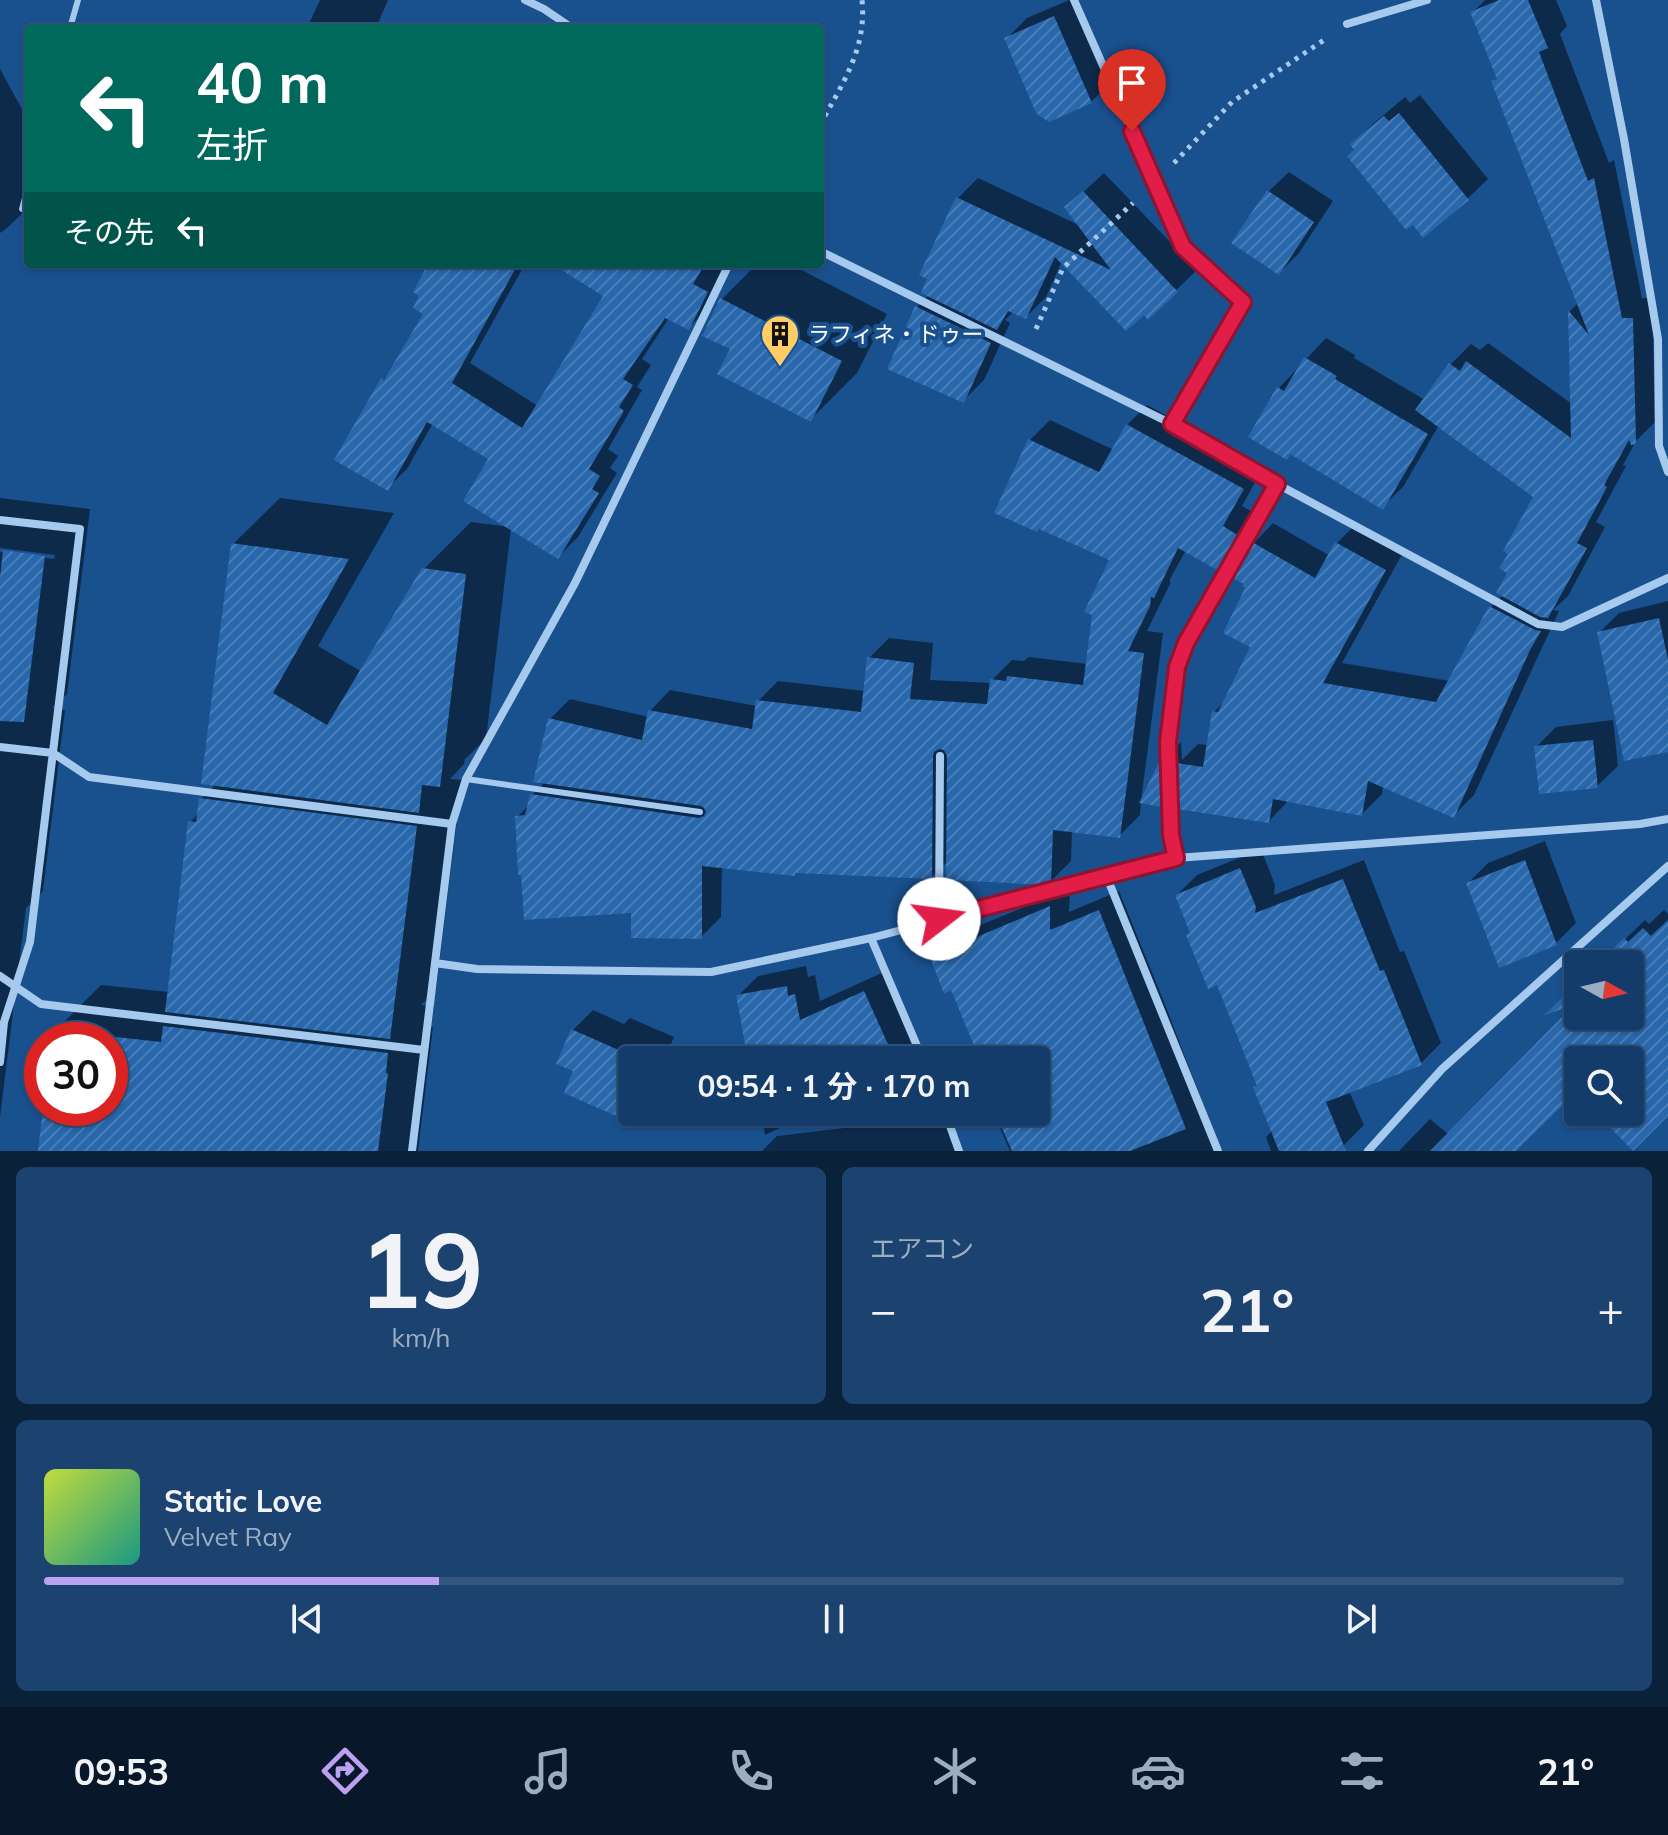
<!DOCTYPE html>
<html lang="ja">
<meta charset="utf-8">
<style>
:root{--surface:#133c6a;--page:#1c4370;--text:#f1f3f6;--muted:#9dadc1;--line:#32567e;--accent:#bca0f2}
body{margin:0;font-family:Mulish,"Noto Sans JP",sans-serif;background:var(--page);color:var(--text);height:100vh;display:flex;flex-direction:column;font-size:30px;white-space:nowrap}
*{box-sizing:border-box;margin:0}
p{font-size:26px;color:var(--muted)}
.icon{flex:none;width:44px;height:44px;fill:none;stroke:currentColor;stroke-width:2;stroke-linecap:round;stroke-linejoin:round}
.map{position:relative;height:1151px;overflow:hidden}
.details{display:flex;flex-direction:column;gap:16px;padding:16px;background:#0a213a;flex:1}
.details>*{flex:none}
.banner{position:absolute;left:24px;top:24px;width:800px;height:244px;border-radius:8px;box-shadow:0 2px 6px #0004,0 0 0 2px var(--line);background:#00695c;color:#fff;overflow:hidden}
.needle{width:52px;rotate:98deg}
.tools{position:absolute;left:1564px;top:950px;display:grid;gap:16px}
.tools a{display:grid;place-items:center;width:80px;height:80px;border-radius:8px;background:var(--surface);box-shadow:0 2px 6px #0004,0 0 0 2px var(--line);font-size:40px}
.speed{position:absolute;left:24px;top:1022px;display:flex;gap:16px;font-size:40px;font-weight:700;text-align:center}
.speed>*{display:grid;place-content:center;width:104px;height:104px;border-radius:50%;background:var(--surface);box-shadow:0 2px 6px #0004,0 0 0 2px var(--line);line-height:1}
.speed .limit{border:12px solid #d22;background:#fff;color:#111}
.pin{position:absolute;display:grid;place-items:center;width:68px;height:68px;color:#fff;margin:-82px -34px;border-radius:50% 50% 50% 0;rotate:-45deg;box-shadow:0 0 8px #0007}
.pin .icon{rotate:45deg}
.me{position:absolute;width:88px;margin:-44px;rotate:75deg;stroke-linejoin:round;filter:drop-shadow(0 0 6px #0008)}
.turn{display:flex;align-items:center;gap:28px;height:168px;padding:0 40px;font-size:36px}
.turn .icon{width:104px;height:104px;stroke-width:2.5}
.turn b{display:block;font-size:56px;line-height:68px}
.then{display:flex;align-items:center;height:76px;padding:0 40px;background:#0003;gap:16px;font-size:30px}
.big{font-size:60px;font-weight:700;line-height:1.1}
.details .card{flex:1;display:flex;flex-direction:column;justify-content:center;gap:12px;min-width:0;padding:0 28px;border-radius:12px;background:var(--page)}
.details .dial{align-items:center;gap:0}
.dial b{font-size:104px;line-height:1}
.song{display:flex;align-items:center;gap:24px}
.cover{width:96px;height:96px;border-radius:12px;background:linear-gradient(135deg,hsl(70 70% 55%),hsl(170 70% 35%))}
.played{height:8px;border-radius:4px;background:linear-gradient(90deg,var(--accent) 25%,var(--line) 25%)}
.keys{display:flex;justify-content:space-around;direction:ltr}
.heat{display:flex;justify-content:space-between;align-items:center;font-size:44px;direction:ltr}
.details .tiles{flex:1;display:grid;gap:16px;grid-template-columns:1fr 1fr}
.card:last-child{grid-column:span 2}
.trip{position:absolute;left:618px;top:1046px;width:432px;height:80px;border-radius:8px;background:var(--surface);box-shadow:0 2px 6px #0004,0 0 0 2px var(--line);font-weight:700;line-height:80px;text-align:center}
.menu{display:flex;height:128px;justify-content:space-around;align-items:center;background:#08182a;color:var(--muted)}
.menu .icon{width:56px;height:56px}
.menu .selected{color:var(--accent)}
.menu b{font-size:36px;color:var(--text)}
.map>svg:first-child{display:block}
.shadow{fill:#0007}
.building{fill:url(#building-hatch)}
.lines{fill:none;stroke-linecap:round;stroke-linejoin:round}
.path{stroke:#a6c9ee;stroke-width:5;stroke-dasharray:4 6;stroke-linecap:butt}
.lane{stroke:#a6c9ee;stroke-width:6}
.street{stroke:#a6c9ee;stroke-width:8}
.route-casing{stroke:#92132f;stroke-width:20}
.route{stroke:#e11d48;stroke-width:14}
.labels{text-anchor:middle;stroke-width:8;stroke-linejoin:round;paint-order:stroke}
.poi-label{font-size:22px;fill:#fff;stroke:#19508e;text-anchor:start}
</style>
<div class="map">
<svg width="1668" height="1151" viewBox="0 0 1668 1151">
<defs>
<pattern id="building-hatch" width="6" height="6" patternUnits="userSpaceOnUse" patternTransform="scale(2)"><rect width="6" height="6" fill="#2867ac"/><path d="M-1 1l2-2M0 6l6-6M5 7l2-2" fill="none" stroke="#487eb8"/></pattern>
</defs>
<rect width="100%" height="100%" fill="#19508e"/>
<path class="shadow" d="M320,0H388L376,28H307Z
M1069,0H1076L1111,82L1091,102L1006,39L1027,18Z
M1485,0H1556L1567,26L1560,34L1609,163L1614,160L1642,298H1652L1655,422L1636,441L1623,465L1626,466L1596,522L1605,527L1568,596L1553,610L1559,611L1474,795L1454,815L1383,785L1382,794L1362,814L1289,800L1269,821L1179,789L1162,805L1141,802L1140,815L1119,836L1072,830L1071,861L1050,882L948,861L931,877L796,872L794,874L722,866L721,917L701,937L633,911L517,817L530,804L532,795L545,782L550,719L570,699L649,717L650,711L670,690L757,706L758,701L778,681L865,691L869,658L889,638L933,643L930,680L991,683L992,680L1012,660L1024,661L1029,657L1088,664L1112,559L1030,440L1050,420L1114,450L1127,425L1147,405L1263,468L1242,506L1258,515L1239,548L1219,568L1186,550L1170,579V584L1147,631L1163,633L1141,801L1161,763L1181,742L1182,760L1198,744L1209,745L1214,712L1225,701L1253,646L1247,587L1253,544L1273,523L1330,556L1337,543L1357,523L1405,549L1342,663L1450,681L1491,607L1503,595L1536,496L1439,425L1403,487L1382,507L1292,452L1286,458L1279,388L1326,338L1355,355L1354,358L1425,400L1451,364L1471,344L1480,350L1488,343L1572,404L1570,311L1578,303L1494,81L1499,76L1472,13Z
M0,69L28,120V208L6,229L0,233Z
M1420,95L1488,179L1467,199L1353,144L1373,124L1405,97L1410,103Z
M1289,172L1333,201L1299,253L1279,273L1268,192Z
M1104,173L1197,270L1148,317L1145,312L1062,261L1046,297L1026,317L1014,311L1005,320L1010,323L984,380L963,401L890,368L917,307L929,295L958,198L978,178L1081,226L1067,207Z
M439,264H525L470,363L538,406L606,296L556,264H712L726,271L709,308L689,327L669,318L642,359L651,365L637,387L642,390L608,449L618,456L610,468L617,473L578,537L558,557L511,528L486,739L465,759L464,764L450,779L462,780L436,990L421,1005L434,1007L431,1027H433L418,1151H40L45,1108H110V1040H54L55,1031L101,985L169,992L190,822L199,813L201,799L216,784L233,544L280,498L394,513L318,646L362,672L424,569L471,522L510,527L491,458L433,423L407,469L387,488L383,380L392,370L426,313Z
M757,264H790L887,314L857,373L811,419L733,348L722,299Z
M0,498L90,509L67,694L52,708L65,710L43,891L26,908L0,1117V552L54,559L55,555L0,548Z
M1668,601V750L1599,633L1619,613Z
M1613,720L1618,766L1597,786L1536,747L1556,727Z
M1545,841L1576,923L1556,943L1468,883L1488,863Z
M1261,849L1275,885L1274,895L1364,860L1400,952L1404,951L1441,1043L1421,1063L1349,1091L1364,1125L1344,1145L1330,1151H1271L1266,1137L1273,1130L1258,1085L1218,982L1192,932L1177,895L1197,875Z
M1070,888L1069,912L1119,891L1166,1007L1221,1151H1010L993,1112H1036V1060H979L982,1058L953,988L932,958L952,937Z
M1664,910L1668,914V1114L1597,1112H1630V1060H1578V1093L1575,1090L1513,1151H1399L1430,1119L1449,1135L1578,1005V1016H1630V964H1599L1645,920L1649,924Z
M806,966L808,977L815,975L820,1001L884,972L921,1052L912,1060H751L738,996L758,976Z
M593,1010L624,1024L630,1018L674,1037L664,1060H632V1112H634L627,1119L576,1070L573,1030Z
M761,1112H814L765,1135Z
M953,1115L957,1151H762L777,1136Z"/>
<path class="building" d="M1499,0H1528L1548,48L1539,52L1588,181L1594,178L1622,318H1633L1636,444L1631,445L1629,440L1604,485L1607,487L1577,543L1587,548L1548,618L1540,617L1496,593L1507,573L1499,568L1508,554L1503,551L1533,497L1415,410L1449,363L1460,371L1466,361L1571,438L1568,310L1589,335L1491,81L1497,79L1470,12Z
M1054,16L1092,103L1049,122L1036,113L1004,38Z
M1399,113L1469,200L1423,238L1413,225L1406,230L1347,156L1354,150L1350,144L1384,116L1389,121Z
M1267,190L1314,222L1279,275L1231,243Z
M1083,191L1178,292L1148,320L1144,315L1126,331L1055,257L1026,319L1008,311L997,330L921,293L927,279L919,275L956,197L1111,270L1064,207Z
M428,264H518L452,383L522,428L603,296L552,264H705L693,284L708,292L689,330L665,318L623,379L633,385L619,407L624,411L589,469L600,476L592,489L599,493L558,559L463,501L488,459L427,422L388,491L334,460L381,378L384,380L423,314L413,308L419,296L413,292Z
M720,298L842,361L811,422L717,374L730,349L702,336Z
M915,306L991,343L964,403L887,369Z
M1304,357L1337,376L1335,379L1428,434L1383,510L1290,454L1287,460L1248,437L1277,387L1284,391Z
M1126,424L1244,489L1223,526L1239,536L1219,571L1178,548L1154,598L1151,597L1150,606L1128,651L1144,653L1120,838L1053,830L1051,884L1047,885L946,880L947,756L944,750L939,749L934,752L933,756L932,879L795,873V876L702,866V939L631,938V913L524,920L521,875H518L515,816L525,815L530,794L699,818L704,816L706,812L704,808L701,806L533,782L548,718L642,740L648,710L752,729L756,700L861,712L867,657L914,663L910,699L987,704L990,679L1006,681L1007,676L1083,685L1092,615L1084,612L1109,560L1039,529L1037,532L994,513L1028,439L1099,472Z
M1252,542L1315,578L1335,542L1386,570L1323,683L1436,702L1489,606L1535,630L1541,631L1530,650L1454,818L1368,781L1362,816L1273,799L1269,823L1177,809L1176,763L1203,767L1212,711L1218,712L1250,647L1223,633L1245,588L1242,586L1244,584L1232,578Z
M231,543L349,559L273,693L327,725L422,568L466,574L440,787L422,785L419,813L201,784Z
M3,550L45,556L24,722L0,721V577Z
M1659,618L1668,660V752L1624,761L1597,632Z
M1593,740L1598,788L1539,794L1534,746Z
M1159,762H1162L1163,807L1139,803Z
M199,798L417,826L390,1039L165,1012L188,821L196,822Z
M1525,860L1557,945L1499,968L1466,883Z
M1240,868L1256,907L1255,913L1343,879L1380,971L1384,970L1422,1065L1326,1102L1346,1151H1279L1253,1087L1257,1086L1217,985L1208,989L1186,935L1190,933L1175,895Z
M1050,906V930L1099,910L1186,1129L1130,1151H1012L997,1117L1027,1115V1112H1036V1060H980L951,990L944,994L930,957Z
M1668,920V1116L1633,1151L1595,1112H1630V1060H1578V1094L1576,1092L1516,1151H1430L1575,1004L1543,1016L1578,983V1016H1630V964H1597L1624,938L1628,942L1643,928L1651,936Z
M787,986L788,996L795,994L800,1020L864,991L895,1060H711L745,1044L736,995Z
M163,1026L388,1053L386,1073H388L378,1151H38L43,1108H110V1040H52L53,1030L161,1042Z
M571,1029L632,1056V1123L564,1093L573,1071L556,1064Z"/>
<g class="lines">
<path class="path" d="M820,125C842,84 867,49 862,0
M1174,163L1232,102L1324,40
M1036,329L1063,268L1133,203"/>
<path class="lane" d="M70,28L78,0
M22,209L28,187
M466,779L700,812"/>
<path class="street" d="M525,0L544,9L572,28
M1074,0L1183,247L1243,302L1172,424
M1596,0L1624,139L1658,339L1659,446L1668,472
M1347,24L1427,0
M820,251L1172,424L1277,484L1538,624L1562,627L1668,578
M0,520L80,529L30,942L4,1022L0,1062
M0,747L53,753L89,777L452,824
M1176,858L1171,835L1168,742L1177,667L1186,643L1277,484
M1106,875L1218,1151
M939,919L940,756
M871,938L923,1060
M435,963L477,969L711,972L871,938L1176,858L1640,824L1668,819
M0,976L41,1004L424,1050
M945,1112L959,1151
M412,1151L452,824L466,779L575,583L729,264
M1368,1151L1442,1069L1668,866"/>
</g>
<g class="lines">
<g class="route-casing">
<path id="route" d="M939,919L1176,858L1171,835L1168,742L1177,667L1186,643L1277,484L1172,424L1243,302L1183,247L1132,131"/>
</g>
<use href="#route" class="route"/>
</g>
<defs>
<g id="building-pin" transform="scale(2)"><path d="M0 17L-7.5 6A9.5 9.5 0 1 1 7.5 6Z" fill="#ffcd63" stroke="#19508e"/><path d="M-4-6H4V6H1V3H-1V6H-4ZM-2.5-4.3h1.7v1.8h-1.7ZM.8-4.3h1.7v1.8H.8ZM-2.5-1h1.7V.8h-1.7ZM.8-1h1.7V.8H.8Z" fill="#111"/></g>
</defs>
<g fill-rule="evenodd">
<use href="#building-pin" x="780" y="334"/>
</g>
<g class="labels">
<g class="poi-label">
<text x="808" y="342">ラフィネ・ドゥー</text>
</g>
</g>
</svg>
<div class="tools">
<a><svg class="needle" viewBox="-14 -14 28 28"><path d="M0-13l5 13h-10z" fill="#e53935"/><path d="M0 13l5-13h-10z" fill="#9dadc1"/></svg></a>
<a><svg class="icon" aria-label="search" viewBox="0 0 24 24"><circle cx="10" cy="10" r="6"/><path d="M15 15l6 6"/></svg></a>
</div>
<div class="speed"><div class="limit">30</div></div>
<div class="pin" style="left:1132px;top:131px;background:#d93025"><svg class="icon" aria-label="arrive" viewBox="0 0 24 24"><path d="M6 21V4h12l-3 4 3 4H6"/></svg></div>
<svg class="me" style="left:939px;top:919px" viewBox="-20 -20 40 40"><circle r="19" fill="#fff"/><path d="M0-13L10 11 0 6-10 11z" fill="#e11d48"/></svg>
<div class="trip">09:54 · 1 分 · 170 m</div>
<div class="banner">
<div class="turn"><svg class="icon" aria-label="left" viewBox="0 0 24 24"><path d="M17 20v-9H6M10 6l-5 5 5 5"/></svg><div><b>40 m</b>左折</div></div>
<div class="then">その先<svg class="icon" aria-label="left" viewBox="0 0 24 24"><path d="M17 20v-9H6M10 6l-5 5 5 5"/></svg></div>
</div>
</div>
<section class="details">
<div class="tiles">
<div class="card dial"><b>19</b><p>km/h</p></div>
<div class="card"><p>エアコン</p>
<div class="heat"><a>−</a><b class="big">21°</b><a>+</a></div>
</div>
<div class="card">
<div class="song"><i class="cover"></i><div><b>Static Love</b><p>Velvet Ray</p></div></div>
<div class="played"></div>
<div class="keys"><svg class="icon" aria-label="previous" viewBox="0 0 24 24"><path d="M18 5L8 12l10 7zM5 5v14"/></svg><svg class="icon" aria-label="pause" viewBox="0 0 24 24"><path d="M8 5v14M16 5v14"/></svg><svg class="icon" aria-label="next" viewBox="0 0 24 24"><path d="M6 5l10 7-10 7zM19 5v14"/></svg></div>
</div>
</div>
</section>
<nav class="menu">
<b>09:53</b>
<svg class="icon selected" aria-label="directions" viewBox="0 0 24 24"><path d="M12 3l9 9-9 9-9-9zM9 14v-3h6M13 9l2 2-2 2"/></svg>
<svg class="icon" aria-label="music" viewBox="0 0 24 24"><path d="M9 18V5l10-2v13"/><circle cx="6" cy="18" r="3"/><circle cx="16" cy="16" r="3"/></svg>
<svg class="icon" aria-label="phone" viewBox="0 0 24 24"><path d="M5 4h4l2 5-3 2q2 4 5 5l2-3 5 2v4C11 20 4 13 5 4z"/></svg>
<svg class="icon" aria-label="climate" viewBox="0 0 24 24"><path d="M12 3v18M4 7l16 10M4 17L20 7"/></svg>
<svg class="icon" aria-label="car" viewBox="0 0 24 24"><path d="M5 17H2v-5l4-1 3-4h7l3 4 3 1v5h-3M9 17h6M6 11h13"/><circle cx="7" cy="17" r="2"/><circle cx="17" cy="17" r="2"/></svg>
<svg class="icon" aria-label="filters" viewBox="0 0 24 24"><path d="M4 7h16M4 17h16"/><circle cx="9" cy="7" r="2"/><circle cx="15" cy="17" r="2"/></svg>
<b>21°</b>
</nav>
